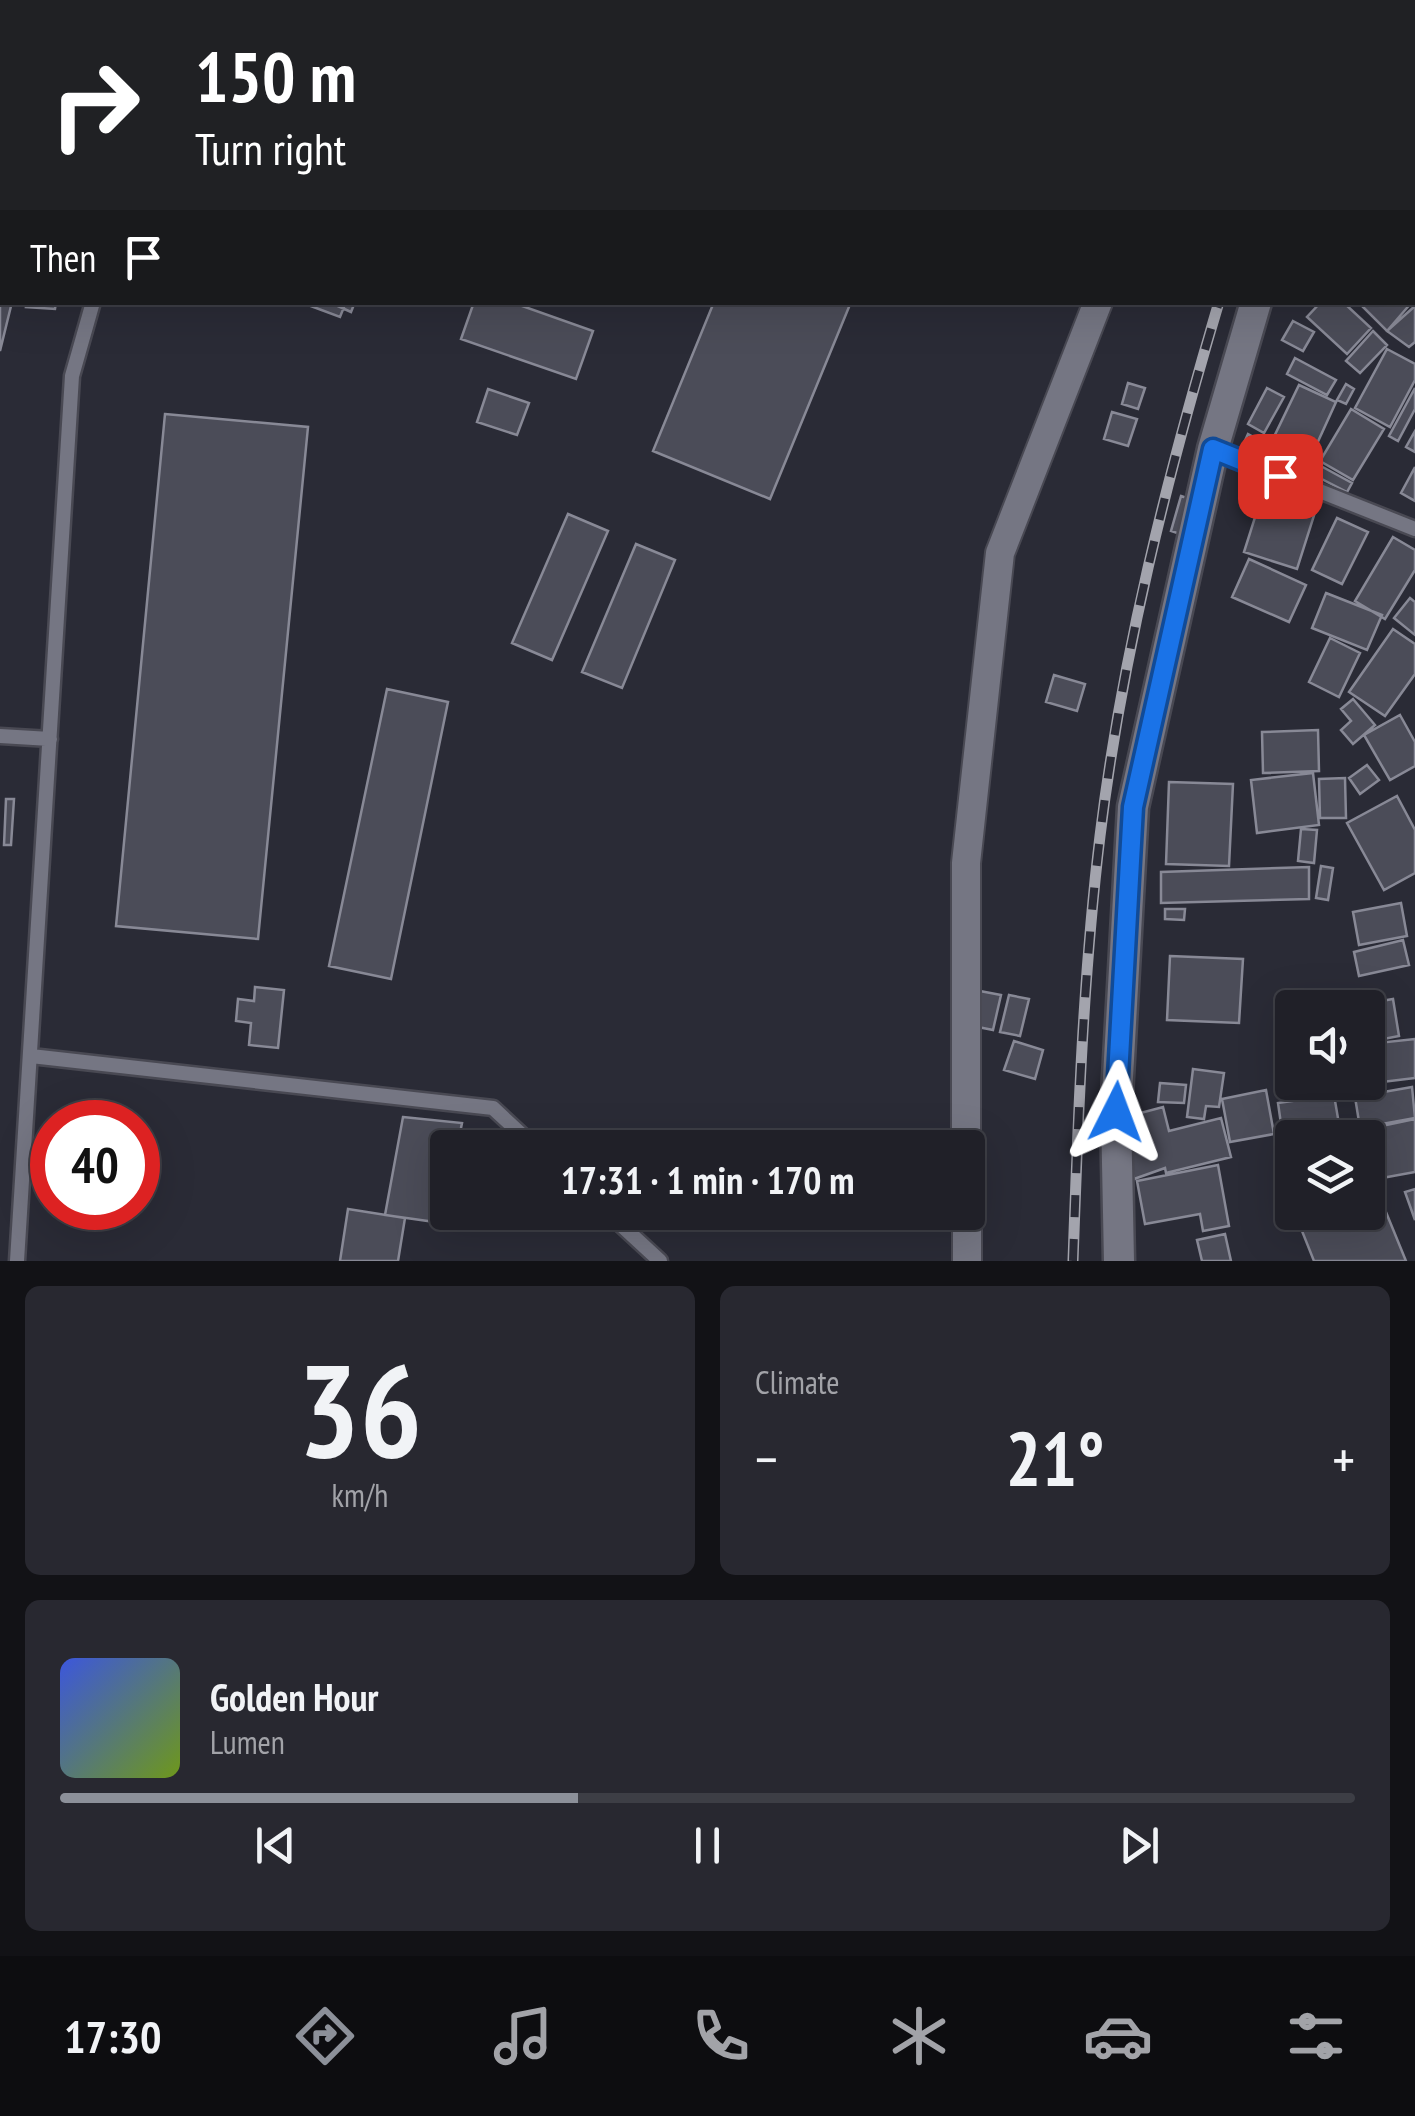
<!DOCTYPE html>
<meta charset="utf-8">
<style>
:root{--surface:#202028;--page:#282830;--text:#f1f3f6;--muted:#a2a3a8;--line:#3d3e45;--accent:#8c9099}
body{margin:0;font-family:"PT Sans Narrow",sans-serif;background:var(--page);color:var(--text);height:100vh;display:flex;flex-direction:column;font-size:38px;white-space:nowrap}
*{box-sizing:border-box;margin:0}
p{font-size:32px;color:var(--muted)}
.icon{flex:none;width:55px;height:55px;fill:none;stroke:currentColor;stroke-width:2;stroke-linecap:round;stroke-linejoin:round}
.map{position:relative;height:1261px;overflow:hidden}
.panel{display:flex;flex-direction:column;gap:25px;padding:25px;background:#121216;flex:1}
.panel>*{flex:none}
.hud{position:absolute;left:0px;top:0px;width:1415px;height:305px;box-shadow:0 10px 40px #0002,0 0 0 2px var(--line);background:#202124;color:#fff;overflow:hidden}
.tools{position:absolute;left:1275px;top:990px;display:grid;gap:20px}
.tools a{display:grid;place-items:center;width:110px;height:110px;border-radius:10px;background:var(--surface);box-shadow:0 10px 40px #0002,0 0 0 2px var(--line);font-size:50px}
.speed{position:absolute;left:30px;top:1100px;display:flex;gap:20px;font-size:50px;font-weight:700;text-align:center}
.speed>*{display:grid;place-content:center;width:130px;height:130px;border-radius:50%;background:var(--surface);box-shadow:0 10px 40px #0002,0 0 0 2px var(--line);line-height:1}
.speed .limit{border:15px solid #d22;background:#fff;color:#111}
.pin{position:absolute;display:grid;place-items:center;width:85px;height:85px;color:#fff;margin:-42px;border-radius:20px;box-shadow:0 5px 15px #0006}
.me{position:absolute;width:110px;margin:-55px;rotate:3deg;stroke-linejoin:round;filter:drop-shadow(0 0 8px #0008)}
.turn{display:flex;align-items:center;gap:35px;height:210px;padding:0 30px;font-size:45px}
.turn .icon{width:130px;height:130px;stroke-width:2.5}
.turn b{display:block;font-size:70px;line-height:85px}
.then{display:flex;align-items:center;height:95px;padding:0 30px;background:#0003;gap:20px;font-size:38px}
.big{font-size:75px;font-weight:700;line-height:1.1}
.panel .widget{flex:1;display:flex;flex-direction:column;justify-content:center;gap:15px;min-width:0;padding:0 35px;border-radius:15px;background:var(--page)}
.panel .dial{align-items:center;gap:0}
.dial b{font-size:130px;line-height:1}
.song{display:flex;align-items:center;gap:30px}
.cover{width:120px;height:120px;border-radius:15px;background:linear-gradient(135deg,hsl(230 70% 55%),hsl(80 70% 35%))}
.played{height:10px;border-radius:5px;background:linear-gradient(90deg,var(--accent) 40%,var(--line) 40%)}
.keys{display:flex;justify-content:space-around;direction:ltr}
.heat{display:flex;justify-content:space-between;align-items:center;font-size:55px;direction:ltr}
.panel .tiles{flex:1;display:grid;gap:25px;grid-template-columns:1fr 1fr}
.widget:last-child{grid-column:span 2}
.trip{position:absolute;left:430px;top:1130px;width:555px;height:100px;border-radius:10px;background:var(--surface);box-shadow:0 10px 40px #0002,0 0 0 2px var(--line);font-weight:700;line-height:100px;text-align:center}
.dock{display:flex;height:160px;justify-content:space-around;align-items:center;background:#0d0d10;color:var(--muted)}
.dock .icon{width:70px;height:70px}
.dock .current{color:var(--accent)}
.dock b{font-size:45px;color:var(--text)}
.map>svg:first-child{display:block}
.building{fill:#4b4c58;stroke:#888996;stroke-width:2.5}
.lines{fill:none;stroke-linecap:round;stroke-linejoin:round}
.service-casing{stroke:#494953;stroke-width:19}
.minor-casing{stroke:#494953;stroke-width:32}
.tertiary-casing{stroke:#494953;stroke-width:35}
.service{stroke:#757683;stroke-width:14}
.minor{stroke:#757683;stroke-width:28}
.tertiary{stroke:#757683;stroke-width:30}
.rail-casing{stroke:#a3a4ad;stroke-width:11}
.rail{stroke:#2a2b36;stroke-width:8;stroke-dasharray:22;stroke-linecap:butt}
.route-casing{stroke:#114b97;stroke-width:25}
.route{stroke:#1a73e8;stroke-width:18}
</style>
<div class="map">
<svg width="1415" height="1261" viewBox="0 0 1415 1261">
<rect width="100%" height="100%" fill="#2a2b36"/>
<path class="building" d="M352,0H482L351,2Z
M355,0H477L354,2Z
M840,0H962L968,2H839Z
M2,38V90L0,95V42Z
M2,118V197L0,196Z
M0,243L2,302H12L0,351Z
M27,302H56L55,309L26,307Z
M300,302H346L340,317Z
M329,302H355L351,312Z
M474,302H511L593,331L576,379L461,339Z
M714,302H851L770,499L653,451Z
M1321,302H1343L1371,328L1347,354L1307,317Z
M1358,302H1412L1387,331Z
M1415,306V342L1409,347L1387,331Z
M1293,321L1314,332L1303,351L1282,340Z
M1373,331L1387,345L1360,373L1346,361Z
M1387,349L1415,364V380L1390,427L1355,408Z
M1295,358L1336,380L1327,395L1287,374Z
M1128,383L1145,388L1138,409L1122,404Z
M1346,384L1354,389L1346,404L1337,400Z
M1299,385L1336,402L1310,459L1272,441Z
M1267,388L1284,397L1264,433L1248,424Z
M1415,388V409L1398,441L1389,436Z
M488,389L529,403L517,435L477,422Z
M1351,409L1384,429L1353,480L1320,461Z
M1112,412L1137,419L1128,446L1104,439Z
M165,414L308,427L258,939L116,926Z
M1415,431V452L1406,447Z
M1248,434L1267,444L1261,455L1243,445Z
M1275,444L1305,460L1298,473L1268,457Z
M1319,465L1352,483L1347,492L1314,475Z
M1415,467V501L1401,493Z
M1264,489L1317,506L1297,569L1244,552Z
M1181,496L1190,499L1180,534L1171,531Z
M568,514L608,531L552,660L512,643Z
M1337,518L1368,532L1342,584L1312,570Z
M1393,537L1415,550V570L1385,619L1355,601Z
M636,544L675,560L622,688L582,672Z
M1249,559L1306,585L1289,622L1232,597Z
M1326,593L1382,615L1367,650L1312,628Z
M1410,598L1415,602V635L1394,618Z
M1393,629L1415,644V674L1385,716L1349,692Z
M1330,638L1360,653L1339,697L1309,682Z
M1054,675L1085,684L1077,711L1046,702Z
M387,689L448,702L391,979L329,966Z
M1353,699L1375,725L1353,744L1341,730L1351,721L1341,709Z
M1400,715L1415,742V766L1390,780L1364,735Z
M1318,730L1319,771L1263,773L1262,732Z
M1367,765L1379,780L1360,794L1349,778Z
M1313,773L1319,825L1257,833L1251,780Z
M1345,778L1346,818H1320L1319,779Z
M1169,782L1233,784L1229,866L1166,864Z
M1397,796L1415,830V873L1384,890L1347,823Z
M6,799H14L11,845H4Z
M1301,829L1317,830L1314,863L1298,861Z
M1321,866L1333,868L1328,900L1316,898Z
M1309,867V899L1161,903V872Z
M1401,903L1407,936L1359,945L1353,912Z
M1165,909H1185L1184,920L1165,919Z
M1403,940L1409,965L1359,976L1354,952Z
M1170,956L1243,959L1239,1023L1167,1020Z
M255,987L284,990L278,1048L249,1045L251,1023L236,1021L238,999L254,1001Z
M980,991L1001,995L993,1030L973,1026Z
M1009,995L1029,999L1020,1036L1000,1032Z
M1393,999L1399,1036L1368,1042V1008H1341Z
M1415,1039V1078L1357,1085L1368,1082V1044Z
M1014,1041L1043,1050L1035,1079L1004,1070Z
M1193,1069L1224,1073L1219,1107L1206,1106L1204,1119L1187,1117Z
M1160,1083L1186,1085L1184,1103L1158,1102Z
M1412,1087L1415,1118L1360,1128L1355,1097Z
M1266,1090L1274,1134L1230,1142L1222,1099Z
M1334,1095L1340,1130L1283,1138L1278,1103Z
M1163,1107L1169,1131L1221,1118L1231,1157L1166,1173L1165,1168L1134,1179L1118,1119Z
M403,1117L462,1123L457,1148H448V1195L442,1223L385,1215Z
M1415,1119V1172L1382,1178L1372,1128Z
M1292,1143V1188L1284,1145Z
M1218,1165L1229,1226L1203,1231L1200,1214L1145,1224L1137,1181Z
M1415,1189V1220L1405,1192Z
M1379,1195L1406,1261H1314L1300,1226L1334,1212H1368V1199Z
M348,1209L405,1218L398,1261H340Z
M1225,1234L1231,1261H1202L1197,1240Z"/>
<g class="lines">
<g class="service-casing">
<path id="service" d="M217,2L218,0
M1214,449L1415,529
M0,736L50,739
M31,1056L493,1108L536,1148
M607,1212L660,1261
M17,1261L72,376L93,302"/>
</g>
<g class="minor-casing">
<path id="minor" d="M1193,2L1194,0
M966,1148V863L1000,553L1098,302
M967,1212V1261"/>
</g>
<g class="tertiary-casing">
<path id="tertiary" d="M1345,2V0
M1119,1261L1116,1113L1133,807L1213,449L1256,302"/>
</g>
<use href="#service" class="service"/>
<use href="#minor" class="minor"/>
<use href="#tertiary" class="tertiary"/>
<g class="rail-casing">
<path id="rail" d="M1323,2L1324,0
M1073,1261C1078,1119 1083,977 1100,836C1122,655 1167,477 1219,302"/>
</g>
<use href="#rail" class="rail"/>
</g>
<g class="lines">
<g class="route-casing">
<path id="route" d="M1116,1112L1133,807L1213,449L1280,476"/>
</g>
<use href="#route" class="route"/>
</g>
</svg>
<div class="tools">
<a><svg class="icon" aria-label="sound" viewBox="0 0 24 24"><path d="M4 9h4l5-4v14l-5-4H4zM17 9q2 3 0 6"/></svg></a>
<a><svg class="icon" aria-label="layers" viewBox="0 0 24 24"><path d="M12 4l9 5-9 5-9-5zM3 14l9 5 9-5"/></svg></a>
</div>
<div class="speed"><div class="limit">40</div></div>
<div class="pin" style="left:1280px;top:476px;background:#d93025"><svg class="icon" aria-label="arrive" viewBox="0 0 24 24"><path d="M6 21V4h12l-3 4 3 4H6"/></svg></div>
<svg class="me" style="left:1116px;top:1112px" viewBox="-20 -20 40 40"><path d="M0-17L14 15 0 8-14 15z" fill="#1a73e8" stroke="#fff" stroke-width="4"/></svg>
<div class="trip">17:31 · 1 min · 170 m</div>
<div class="hud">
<div class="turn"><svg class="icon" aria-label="right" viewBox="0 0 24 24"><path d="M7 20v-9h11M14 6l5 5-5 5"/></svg><div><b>150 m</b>Turn right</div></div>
<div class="then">Then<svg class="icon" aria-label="arrive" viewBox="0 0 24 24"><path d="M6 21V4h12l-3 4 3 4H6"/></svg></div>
</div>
</div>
<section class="panel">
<div class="tiles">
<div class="widget dial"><b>36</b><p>km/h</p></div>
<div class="widget"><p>Climate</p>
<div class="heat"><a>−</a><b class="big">21°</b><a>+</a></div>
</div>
<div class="widget">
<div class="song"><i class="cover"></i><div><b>Golden Hour</b><p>Lumen</p></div></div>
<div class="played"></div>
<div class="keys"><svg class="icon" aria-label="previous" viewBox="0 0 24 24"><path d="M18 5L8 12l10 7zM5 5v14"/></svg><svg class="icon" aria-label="pause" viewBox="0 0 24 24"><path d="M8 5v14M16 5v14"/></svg><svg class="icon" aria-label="next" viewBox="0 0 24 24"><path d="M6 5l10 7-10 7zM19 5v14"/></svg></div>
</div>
</div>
</section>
<nav class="dock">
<b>17:30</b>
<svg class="icon current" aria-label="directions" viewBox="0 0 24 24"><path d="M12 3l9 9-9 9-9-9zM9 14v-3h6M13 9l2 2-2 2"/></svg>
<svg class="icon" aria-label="music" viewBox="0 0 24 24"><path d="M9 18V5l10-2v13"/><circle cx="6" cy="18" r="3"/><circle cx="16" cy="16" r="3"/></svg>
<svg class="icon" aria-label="phone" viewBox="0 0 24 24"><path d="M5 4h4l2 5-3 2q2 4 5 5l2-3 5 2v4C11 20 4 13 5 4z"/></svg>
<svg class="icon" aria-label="climate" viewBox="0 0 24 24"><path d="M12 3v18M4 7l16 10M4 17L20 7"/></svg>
<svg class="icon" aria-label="car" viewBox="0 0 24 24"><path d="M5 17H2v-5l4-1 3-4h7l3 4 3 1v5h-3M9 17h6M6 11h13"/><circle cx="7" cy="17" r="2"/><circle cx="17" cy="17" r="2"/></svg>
<svg class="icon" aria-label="filters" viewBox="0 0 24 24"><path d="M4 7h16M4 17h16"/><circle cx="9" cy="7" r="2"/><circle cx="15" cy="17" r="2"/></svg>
</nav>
